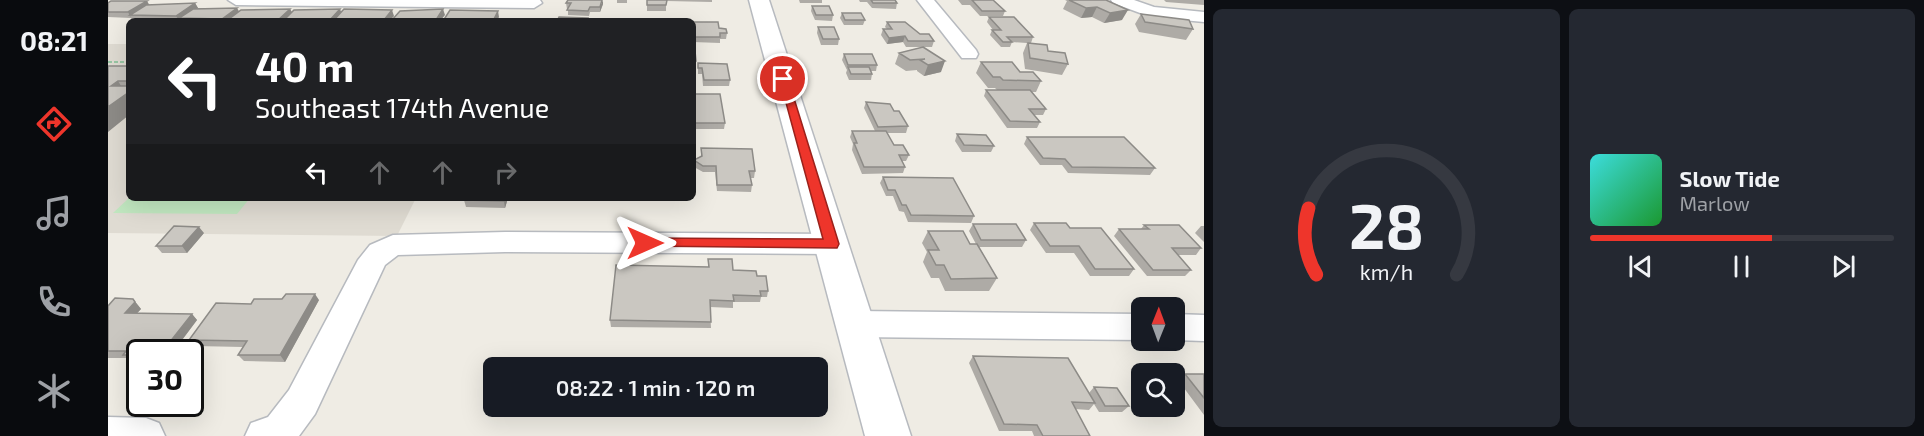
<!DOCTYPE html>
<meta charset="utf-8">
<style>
:root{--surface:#171b24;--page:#242831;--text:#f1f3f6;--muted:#9ea1a6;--line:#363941;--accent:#ee352b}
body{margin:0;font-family:"Exo 2",sans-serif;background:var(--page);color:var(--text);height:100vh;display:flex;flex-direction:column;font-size:22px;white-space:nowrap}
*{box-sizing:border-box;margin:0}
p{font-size:20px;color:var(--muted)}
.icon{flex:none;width:33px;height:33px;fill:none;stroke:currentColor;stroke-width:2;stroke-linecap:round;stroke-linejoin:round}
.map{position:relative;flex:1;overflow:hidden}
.details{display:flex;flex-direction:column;gap:9px;padding:9px;background:#0d0f14;width:720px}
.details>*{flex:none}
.hud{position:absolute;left:18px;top:18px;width:570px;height:183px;border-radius:9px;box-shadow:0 6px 24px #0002;background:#202124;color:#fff;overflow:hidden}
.needle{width:39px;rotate:1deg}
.buttons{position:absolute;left:1023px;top:297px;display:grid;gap:12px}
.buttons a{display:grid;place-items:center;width:54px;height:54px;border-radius:9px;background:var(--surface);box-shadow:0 6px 24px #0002;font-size:30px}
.speed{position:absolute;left:18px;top:339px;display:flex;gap:12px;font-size:30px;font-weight:700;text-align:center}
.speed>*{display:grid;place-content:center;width:78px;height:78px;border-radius:50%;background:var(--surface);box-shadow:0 6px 24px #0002;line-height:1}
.speed .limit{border:3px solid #111;border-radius:9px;background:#fff;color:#111}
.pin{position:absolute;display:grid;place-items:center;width:51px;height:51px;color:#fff;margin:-26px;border:3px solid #fff;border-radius:50%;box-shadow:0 2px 6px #0007}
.me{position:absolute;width:66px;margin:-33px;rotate:90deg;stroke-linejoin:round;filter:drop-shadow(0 0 4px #0008)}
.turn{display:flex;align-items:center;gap:21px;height:126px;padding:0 30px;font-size:27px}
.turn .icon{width:78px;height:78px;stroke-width:2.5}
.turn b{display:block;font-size:42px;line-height:51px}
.lanes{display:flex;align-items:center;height:57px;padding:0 30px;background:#0003;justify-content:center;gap:30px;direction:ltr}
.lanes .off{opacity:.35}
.details .card{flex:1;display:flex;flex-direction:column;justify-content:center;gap:9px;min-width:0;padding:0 21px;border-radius:9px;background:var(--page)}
.details .dial{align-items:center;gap:0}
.dial svg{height:156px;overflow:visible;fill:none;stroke:var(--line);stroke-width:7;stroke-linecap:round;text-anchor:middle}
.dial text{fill:var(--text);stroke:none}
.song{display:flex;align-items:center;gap:18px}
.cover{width:72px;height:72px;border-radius:9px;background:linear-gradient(135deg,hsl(180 70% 55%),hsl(130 70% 35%))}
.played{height:6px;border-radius:3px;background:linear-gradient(90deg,var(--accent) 60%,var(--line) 60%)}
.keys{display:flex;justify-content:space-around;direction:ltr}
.details .tiles{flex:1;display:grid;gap:9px;grid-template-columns:repeat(2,1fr)}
.trip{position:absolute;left:375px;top:357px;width:345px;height:60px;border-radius:9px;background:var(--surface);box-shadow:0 6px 24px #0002;font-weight:600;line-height:60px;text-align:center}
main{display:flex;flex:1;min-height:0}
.tab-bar{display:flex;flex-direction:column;width:108px;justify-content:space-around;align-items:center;background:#090b0e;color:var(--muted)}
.tab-bar .icon{width:42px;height:42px}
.tab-bar .current{color:var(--accent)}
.tab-bar b{font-size:27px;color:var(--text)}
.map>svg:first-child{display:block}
.education{fill:#dfdbd2}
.green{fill:#c1e7c0}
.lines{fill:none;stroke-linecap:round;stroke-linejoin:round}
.minor-casing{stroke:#b7babf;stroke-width:3}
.tertiary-casing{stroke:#b7babf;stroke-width:3}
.path{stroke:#98c6a4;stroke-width:2;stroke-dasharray:4 2;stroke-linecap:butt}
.minor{fill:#fff;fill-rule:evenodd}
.tertiary{fill:#fff;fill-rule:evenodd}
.wall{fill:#aeaba6}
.shaded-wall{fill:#8d8b87}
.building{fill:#cac7c1;stroke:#8d8b87;stroke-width:1.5}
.route{fill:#ee352b;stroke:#9b221c;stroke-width:1.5}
</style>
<main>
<nav class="tab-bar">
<b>08:21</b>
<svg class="icon current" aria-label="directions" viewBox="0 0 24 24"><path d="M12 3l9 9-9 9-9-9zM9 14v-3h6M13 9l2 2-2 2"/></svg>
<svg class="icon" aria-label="music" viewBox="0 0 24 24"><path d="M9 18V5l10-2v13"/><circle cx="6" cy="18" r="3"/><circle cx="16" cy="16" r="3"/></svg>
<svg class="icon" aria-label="phone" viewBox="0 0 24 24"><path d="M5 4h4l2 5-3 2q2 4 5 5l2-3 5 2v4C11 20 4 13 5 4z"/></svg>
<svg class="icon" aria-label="climate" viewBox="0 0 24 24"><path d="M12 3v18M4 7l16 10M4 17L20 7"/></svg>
</nav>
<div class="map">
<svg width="1096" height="436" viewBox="0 0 1096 436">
<rect width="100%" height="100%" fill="#efece4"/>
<path class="education" d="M0,44H21V198H308L289,236L0,233Z"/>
<path class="green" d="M21,198H142L129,214L5,213Z"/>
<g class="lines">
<g class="minor-casing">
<path id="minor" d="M120,0H432L434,3L426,8L128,5Z
M809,0H826L868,50L870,54L868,58H854Z
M1003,0H1026L1046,7L1096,12V22L1043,17L1005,3Z
M397,232L723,234L733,237L737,244L733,251L723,254L397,252L290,255L277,265L207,414L191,436H137L143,423L160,417L181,390L250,260L262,245L285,235Z
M747,311L1034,314V340L747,337L736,333L731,324L736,315Z
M1066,314L1096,315V341L1066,340Z
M0,417L38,418L51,423L57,436H0Z"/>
</g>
<g class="tertiary-casing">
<path id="tertiary" d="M641,0H661L803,436H757Z"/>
</g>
<path class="path" d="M0,62H21"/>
<use href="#minor" class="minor"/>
<use href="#tertiary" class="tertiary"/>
</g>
<path class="wall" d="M509,0H519V3H509Z
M539,0H604V2L558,1V11H539Z
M691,0H714V3H692Z
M751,0H787L789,3L788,9L764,8L759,2H752Z
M850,0H885L897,11L895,16H872L862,5H854Z
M957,0H998L1014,20L996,23L984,17L973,18L955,9L959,1Z
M1056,0H1096V5L1058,2Z
M0,3L41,5L87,3L90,8L131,11L182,9L184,13L234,12L286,16L281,21H25L23,18L0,17Z
M458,3L495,4L492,12H482L481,16L460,15V9H459Z
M704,6L725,15L724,21L707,20L703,11Z
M734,13L757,20L755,25H736L732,18Z
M1033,14L1085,29L1078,40L1031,32L1027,24Z
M881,17L925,37L923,43L940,51L960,64L954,75L917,69L915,53L919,43L904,42L902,47H893L882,35L884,30H885L879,22Z
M585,22L611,28L619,33L618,39H612V43L585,42Z
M779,22L812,34L826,41L824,47H798L795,42L779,44L773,35L775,29H779L777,27Z
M710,27L731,39L730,45H713L709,33Z
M815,47L833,72L816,76L809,71V70L798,71L787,64L791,53Z
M585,51L588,61L587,67H585Z
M736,54L769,65L768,71H763L764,74L763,80H741L738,73L739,70L734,60Z
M873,62L912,72L933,81L928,92H923L938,109L935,115H926L932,122L929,128H899L876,96L878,90H889L887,88H880L868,73Z
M590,63L622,80L621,86H595L594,74H590Z
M0,66H21V115Z
M585,94L617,123L616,129H585Z
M758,102L786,111L800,126L798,133H779L786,145L801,155L798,161H794L797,167L795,173L754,174L744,150L745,144L742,137L744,131H767L756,108Z
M849,134L886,146L883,152H854L847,141Z
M919,137L1047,168L1042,175L960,173L954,165H932L916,144Z
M593,148L647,171L646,178H642L644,185L643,192L609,191L607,172H595L586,167V160L593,156Z
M775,177L866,216L863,223L800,222L796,212L791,211L785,196H778L772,183Z
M357,198H400L397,208L358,207L356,200Z
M507,198H565V200Z
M926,223L962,228L1026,269L1021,276H982L966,253H938L922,230Z
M865,224L918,240L914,247H871L889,278L881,291H837L831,278H823L815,262L819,252L814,243L820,231L862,244H868L861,231Z
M1036,225L1093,248L1088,255H1070L1083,270L1077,276H1039L1006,236L1011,229H1033Z
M1093,226H1096V242L1087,233Z
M96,233L79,253H54L48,246Z
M600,259L625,270L649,276L660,291L659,297H653L652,302H625V308L602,307L603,328L503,327L502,320L600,267Z
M25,299L33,309L29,313L84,314L89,320L65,352H32V362H22L18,358H0V306Z
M211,300L177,362L136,361L130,355L135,347L87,346L81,340L143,304Z
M865,356L981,393L986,387L1021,406L1014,412H991L986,404L981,410L967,409L982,436H926L924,431H891L861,363Z
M1077,374H1096V415L1070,380Z"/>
<path class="shaded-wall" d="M495,0V4L492,12V7Z
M39,1L42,6L22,15L23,18L20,12Z
M87,3L90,8L71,18V21L68,16Z
M989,7L984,17L973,18L978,8Z
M129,8L132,13L121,19V21H115L114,19Z
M182,9L185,14L176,20L177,21H169Z
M232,9L234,14L226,20L227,21H221Z
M335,9L337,15L332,21H328Z
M284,10L286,16L281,21H277L276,20Z
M1020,10L1014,20L996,23L1002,13Z
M390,11L391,17L389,21H385Z
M797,36L795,42L779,44L781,38Z
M837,61L833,72L816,76L820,65Z
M10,81L18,94L21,92V115L0,132V107L3,86Z
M397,198H400L397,208L396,201Z
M91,227L96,233L79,253L74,246Z
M207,294L211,300L177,362L172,355Z
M25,299L33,309L23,320L17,313Z
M84,314L89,320L65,352H54Z"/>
<path class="building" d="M460,0H494L492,7H482L480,11L459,10L463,3H458Z
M539,0H559L558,5H539Z
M763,0H787L789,3H765Z
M864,0H885L897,11H874Z
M961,0H998L1020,10L1002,13L989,7L978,8Z
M3,1H39L20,12H0V3Z
M87,3L68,16L22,15L38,5Z
M704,6H721L725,15H708Z
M129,8L114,19L71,18L85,9Z
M182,9L169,21H133L136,19H121L133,10Z
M232,9L221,21H186L187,20H176L186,10Z
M236,9L284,10L276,20L259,21H235L236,20H226Z
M335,9L328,20H284L292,11Z
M342,10L390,11L385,21H335Z
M734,13H753L757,20H737Z
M1033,14L1081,20L1085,29L1037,22Z
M451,17L480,18L479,21H449Z
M881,17H906L925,37H899L904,42H895L884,30H893Z
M585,22H610L611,28L618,29L619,33H612V37H585Z
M779,22H797L812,34H821L826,41H800L797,36L781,38L775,29H784Z
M710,27H726L731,39H715Z
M920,43L939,45L940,51L957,53L960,64L922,58Z
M815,47L837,61L820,65L812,60L817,59L802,60L791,53Z
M585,51H587L588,61H585Z
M736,54H764L769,65H740Z
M873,62H904L912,72H925L933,81L895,80L892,77H885Z
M590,63L619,64L622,80H596L594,68H590Z
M0,66H21V81H10L3,86H21V92L0,107Z
M740,67H761L764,74H743Z
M878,90H922L938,109H921L932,122L902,121Z
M585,94H612L617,123H585Z
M758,102L782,104L786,111H791L800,126L770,127Z
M744,131H778L786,145H795L801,155H791L797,167H756L746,143H749Z
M849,134L878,135L886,146L856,145Z
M919,137H1016L1047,168L964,167L957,159L935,158Z
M593,148L644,149L647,171H641L644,185H609L608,166H595L586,160L594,156Z
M775,177L845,178L866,216L803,215L798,205H794L787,190H780Z
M357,198H397L396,201L356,200Z
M926,223H958L962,228H993L1026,269H987L971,246H942Z
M865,224H908L918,240H873Z
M1036,225H1071L1093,248H1064L1083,270H1045L1011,229H1041Z
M66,226L91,227L74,246H48Z
M820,231H855L862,244H869L889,278L843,279L836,265H828L820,250H831Z
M600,259H624L625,270L648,271L649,276H658L660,291H652L653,296L625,295L626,301L602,300L603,322L502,320L508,265L601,267Z
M178,294H207L172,355H130L139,341L81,340L108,303L143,304L146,299H174Z
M7,298L25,299L27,302L17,313L84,314L54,352H32V355H15L18,351H0V306Z
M865,356L960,358L987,403L964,402L982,436H935L929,425L896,424Z
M1077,374H1096V398Z
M986,387L1009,388L1021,406H997Z"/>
<path class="route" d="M671,77L680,79L731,244L729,248L532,246L530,243L537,238L715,239Z"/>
</svg>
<div class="buttons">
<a><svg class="needle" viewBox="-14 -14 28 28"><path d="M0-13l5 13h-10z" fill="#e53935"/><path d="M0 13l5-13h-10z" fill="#9ea1a6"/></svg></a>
<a><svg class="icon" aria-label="search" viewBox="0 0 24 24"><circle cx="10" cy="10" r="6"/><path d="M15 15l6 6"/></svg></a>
</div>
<div class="speed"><div class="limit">30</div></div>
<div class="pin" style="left:675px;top:79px;background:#d93025"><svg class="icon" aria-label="arrive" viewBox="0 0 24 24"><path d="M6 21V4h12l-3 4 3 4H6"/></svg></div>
<svg class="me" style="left:537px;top:243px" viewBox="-20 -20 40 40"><path d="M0-17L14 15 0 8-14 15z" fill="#ee352b" stroke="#fff" stroke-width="4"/></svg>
<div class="trip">08:22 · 1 min · 120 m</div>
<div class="hud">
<div class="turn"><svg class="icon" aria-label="left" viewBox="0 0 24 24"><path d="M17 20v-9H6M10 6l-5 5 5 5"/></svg><div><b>40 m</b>Southeast 174th Avenue</div></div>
<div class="lanes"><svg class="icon" aria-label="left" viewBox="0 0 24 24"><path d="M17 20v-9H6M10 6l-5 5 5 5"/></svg><svg class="icon off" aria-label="ahead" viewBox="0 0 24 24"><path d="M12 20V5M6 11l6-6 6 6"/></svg><svg class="icon off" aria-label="ahead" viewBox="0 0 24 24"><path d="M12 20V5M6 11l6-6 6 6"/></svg><svg class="icon off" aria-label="right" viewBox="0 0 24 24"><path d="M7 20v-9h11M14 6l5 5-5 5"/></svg></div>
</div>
</div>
<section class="details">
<div class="tiles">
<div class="card dial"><svg viewBox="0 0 100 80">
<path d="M14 69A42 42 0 1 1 86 69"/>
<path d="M14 69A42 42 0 0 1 10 35" stroke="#ee352b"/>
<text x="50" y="56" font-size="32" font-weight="700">28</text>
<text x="50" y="72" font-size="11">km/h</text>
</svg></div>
<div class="card">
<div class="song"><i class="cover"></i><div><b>Slow Tide</b><p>Marlow</p></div></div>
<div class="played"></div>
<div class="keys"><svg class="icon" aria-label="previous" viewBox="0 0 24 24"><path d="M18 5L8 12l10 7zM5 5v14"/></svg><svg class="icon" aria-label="pause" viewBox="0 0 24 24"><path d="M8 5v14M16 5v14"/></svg><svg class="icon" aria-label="next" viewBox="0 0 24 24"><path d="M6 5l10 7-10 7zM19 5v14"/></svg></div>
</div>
</div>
</section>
</main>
